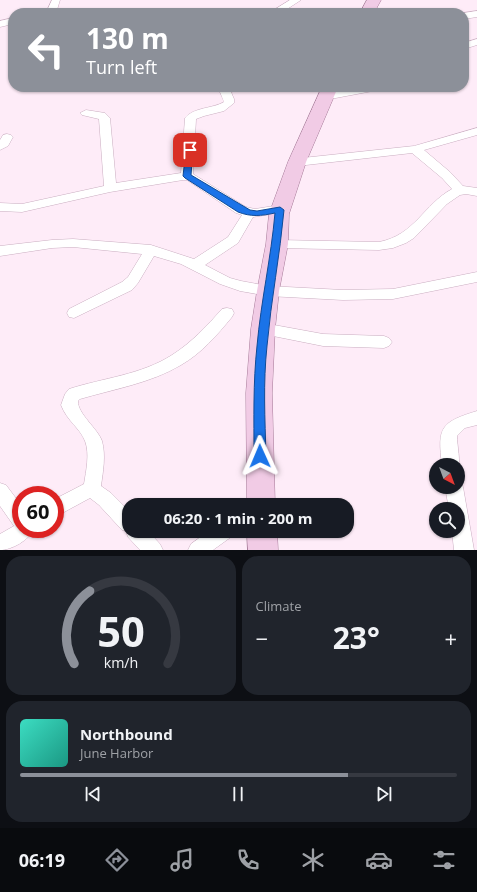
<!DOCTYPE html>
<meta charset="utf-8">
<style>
:root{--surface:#171b24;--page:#20242c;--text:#f1f3f6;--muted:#9ea1a6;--line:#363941;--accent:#8c9099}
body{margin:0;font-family:"Open Sans",sans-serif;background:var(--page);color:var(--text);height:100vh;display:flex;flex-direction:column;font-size:15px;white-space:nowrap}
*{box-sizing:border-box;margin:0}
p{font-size:13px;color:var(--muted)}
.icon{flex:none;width:22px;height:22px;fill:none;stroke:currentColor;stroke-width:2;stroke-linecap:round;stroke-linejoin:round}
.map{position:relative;height:550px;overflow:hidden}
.panel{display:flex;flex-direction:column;gap:6px;padding:6px;background:#0d0f14;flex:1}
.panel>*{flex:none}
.banner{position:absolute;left:8px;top:8px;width:461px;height:84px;border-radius:16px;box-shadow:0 1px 3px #0004;background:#8c9099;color:#fff;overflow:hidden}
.needle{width:26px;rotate:139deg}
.buttons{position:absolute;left:429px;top:458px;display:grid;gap:8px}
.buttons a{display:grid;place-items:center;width:36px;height:36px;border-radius:50%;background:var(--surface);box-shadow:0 1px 3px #0004;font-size:20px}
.speed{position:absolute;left:12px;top:486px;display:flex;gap:8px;font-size:20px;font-weight:700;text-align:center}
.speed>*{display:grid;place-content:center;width:52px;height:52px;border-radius:50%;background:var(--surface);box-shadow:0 1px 3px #0004;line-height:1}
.speed .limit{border:6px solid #d22;background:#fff;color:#111}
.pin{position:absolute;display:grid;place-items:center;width:34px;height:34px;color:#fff;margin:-17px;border-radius:8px;box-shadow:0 2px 6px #0006}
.me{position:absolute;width:44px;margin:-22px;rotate:359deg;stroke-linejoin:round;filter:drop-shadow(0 0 3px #0008)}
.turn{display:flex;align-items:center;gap:14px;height:84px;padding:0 12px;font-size:18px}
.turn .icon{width:52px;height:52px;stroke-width:2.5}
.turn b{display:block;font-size:28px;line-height:34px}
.big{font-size:30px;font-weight:700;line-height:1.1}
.panel .widget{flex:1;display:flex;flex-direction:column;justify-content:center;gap:6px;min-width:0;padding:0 14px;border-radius:16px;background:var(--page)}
.panel .dial{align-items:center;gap:0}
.dial svg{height:104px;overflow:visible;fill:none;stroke:var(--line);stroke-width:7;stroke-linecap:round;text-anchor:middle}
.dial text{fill:var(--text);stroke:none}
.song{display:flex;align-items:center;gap:12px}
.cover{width:48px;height:48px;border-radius:6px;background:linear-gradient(135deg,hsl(170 70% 55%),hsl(170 70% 35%))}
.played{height:4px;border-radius:2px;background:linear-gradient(90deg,var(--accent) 75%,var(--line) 75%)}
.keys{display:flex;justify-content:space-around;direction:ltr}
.heat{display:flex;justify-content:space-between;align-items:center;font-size:22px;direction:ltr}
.panel .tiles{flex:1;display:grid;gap:6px;grid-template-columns:1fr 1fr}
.widget:last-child{grid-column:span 2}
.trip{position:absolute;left:122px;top:498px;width:232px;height:40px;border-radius:16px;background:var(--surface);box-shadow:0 1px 3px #0004;font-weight:700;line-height:40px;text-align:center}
.tabs{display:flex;height:64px;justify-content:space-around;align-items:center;background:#090b0e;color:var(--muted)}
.tabs .icon{width:28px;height:28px}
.tabs .selected{color:var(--accent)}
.tabs b{font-size:18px;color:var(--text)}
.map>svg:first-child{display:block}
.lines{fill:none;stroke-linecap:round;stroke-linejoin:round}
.minor-casing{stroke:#caaec1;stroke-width:1}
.primary-casing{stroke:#a67a98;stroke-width:1}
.minor{fill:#fff;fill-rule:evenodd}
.primary{fill:#f1cbe5;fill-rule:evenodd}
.route{fill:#1a73e8;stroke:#114b97}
</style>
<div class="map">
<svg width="477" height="550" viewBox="0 0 477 550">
<rect width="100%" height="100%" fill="#feecf8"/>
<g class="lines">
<g class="minor-casing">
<path id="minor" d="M52,0H60L56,13H46Z
M290,0H301L281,13H269Z
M477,11V17L464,19V13Z
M13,18V24L0,27V21Z
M477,39V45L464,49V43Z
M218,87H244L243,89L231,92L234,99V103L224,111L204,116L196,119L193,174L246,207L255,209L280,205L285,206L286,209L285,212L253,217L238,243L205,265L230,278L241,281L268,286L343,290L393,289L477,272V282L393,299L343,300L268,296L240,291L220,284L181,264L154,256L138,283L132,290L74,318L69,317L67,313L69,309L122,282L128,277L142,254L73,247L52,248L0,256V246L52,240L73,239L151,245L194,259L228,237L242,215L236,213L187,180H183L110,192L22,212L0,211V203L22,204L104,186L99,119L82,115L80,113L86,110L105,113L110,118L116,183L181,173L185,118C194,107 212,109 224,102Z
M361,87H383L378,90L325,100L320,97L325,94Z
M477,128V135L424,150L450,172L463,186L477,188V196L466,194L460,195L447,204L414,238L406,243L393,248L379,250L277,248L272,247L270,244L272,241L277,240L379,242C415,235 423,205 452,189L442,178L412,153L297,166L293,165L291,162L293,159L414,146Z
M7,134L11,135L13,137L8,146L0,150V140L3,135Z
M227,308L232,309L234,313L232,317C217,335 202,353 181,365C151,383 114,389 80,399L78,401C77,413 98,429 102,441C106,456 103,471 101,486L111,493L129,511V531H148L160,544L163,550H140L128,537L126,531L122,530L99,505L90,498L55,517V499L84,484C86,471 90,454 85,441C80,428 67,421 61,405L65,394L69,389C103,378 141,375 172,355C191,343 207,326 222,309Z
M263,323L323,334L384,336L389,338L392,342L389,346L384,348L323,346L258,333L256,329L258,325Z
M477,411V425L465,428L457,436C457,445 461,463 458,469V465H442C437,427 441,422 477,411Z
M458,481H460L463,487L474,550H454L452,531H458V509H449L445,487H458Z
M0,483L6,485L21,505V529H34C29,540 12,550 0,550V534L14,526L0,506Z
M209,531H233L231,537L213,550H188L191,544Z"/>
</g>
<g class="primary-casing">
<path id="primary" d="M367,0H381L374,13H360Z
M322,87H338L306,162L289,214L288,244L279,291L275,329L272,393L275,505H247L246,393L251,329L257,291L266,244L269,214L288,162Z
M247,531H277L278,550H248Z"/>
</g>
<use href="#minor" class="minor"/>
<use href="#primary" class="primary"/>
</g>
<path class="route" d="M190,147L193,150L191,175L250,210L257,211L280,207L284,210C280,255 271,300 267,346C263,383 265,419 266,456L264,459L260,461L256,459L254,456C254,419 253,383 257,346C261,301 271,258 275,213C261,216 251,217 238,212L185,178L183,176L186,150Z"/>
</svg>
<div class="buttons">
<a><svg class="needle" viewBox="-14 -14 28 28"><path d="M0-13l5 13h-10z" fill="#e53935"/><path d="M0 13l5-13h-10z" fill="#9ea1a6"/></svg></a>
<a><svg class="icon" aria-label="search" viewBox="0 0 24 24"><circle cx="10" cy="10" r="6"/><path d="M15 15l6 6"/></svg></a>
</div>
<div class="speed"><div class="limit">60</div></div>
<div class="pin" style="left:190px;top:150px;background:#d93025"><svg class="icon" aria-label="arrive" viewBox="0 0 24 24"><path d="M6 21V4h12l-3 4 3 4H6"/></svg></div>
<svg class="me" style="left:260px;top:456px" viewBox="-20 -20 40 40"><path d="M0-17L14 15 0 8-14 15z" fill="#1a73e8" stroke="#fff" stroke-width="4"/></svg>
<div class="trip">06:20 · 1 min · 200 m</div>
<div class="banner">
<div class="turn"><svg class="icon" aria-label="left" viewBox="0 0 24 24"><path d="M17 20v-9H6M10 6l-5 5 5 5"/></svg><div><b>130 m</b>Turn left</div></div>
</div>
</div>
<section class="panel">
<div class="tiles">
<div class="widget dial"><svg viewBox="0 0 100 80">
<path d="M14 69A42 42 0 1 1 86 69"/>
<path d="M14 69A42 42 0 0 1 26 13" stroke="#8c9099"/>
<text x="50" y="56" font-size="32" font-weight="700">50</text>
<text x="50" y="72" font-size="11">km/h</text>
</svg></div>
<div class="widget"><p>Climate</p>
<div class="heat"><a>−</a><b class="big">23°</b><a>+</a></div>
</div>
<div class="widget">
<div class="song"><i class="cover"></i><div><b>Northbound</b><p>June Harbor</p></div></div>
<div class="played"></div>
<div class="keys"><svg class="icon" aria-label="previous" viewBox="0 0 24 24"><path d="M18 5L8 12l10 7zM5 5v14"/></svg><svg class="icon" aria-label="pause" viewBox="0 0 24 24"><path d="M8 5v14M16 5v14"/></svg><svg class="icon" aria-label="next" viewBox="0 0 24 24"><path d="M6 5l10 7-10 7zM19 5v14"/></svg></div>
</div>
</div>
</section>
<nav class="tabs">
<b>06:19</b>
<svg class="icon selected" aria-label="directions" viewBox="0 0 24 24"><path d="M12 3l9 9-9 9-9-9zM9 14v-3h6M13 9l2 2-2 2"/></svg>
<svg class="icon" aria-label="music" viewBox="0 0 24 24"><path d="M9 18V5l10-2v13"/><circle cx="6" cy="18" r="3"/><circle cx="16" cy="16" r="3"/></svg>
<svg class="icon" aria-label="phone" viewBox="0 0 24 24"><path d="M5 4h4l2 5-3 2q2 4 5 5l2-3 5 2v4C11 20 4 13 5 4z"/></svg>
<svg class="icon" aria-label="climate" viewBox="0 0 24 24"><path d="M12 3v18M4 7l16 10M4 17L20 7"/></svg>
<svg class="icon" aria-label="car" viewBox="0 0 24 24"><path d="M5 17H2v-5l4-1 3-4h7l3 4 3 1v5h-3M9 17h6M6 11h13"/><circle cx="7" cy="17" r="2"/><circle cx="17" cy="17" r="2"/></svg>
<svg class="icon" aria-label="filters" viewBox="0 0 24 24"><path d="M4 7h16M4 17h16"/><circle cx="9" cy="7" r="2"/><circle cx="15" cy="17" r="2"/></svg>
</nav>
